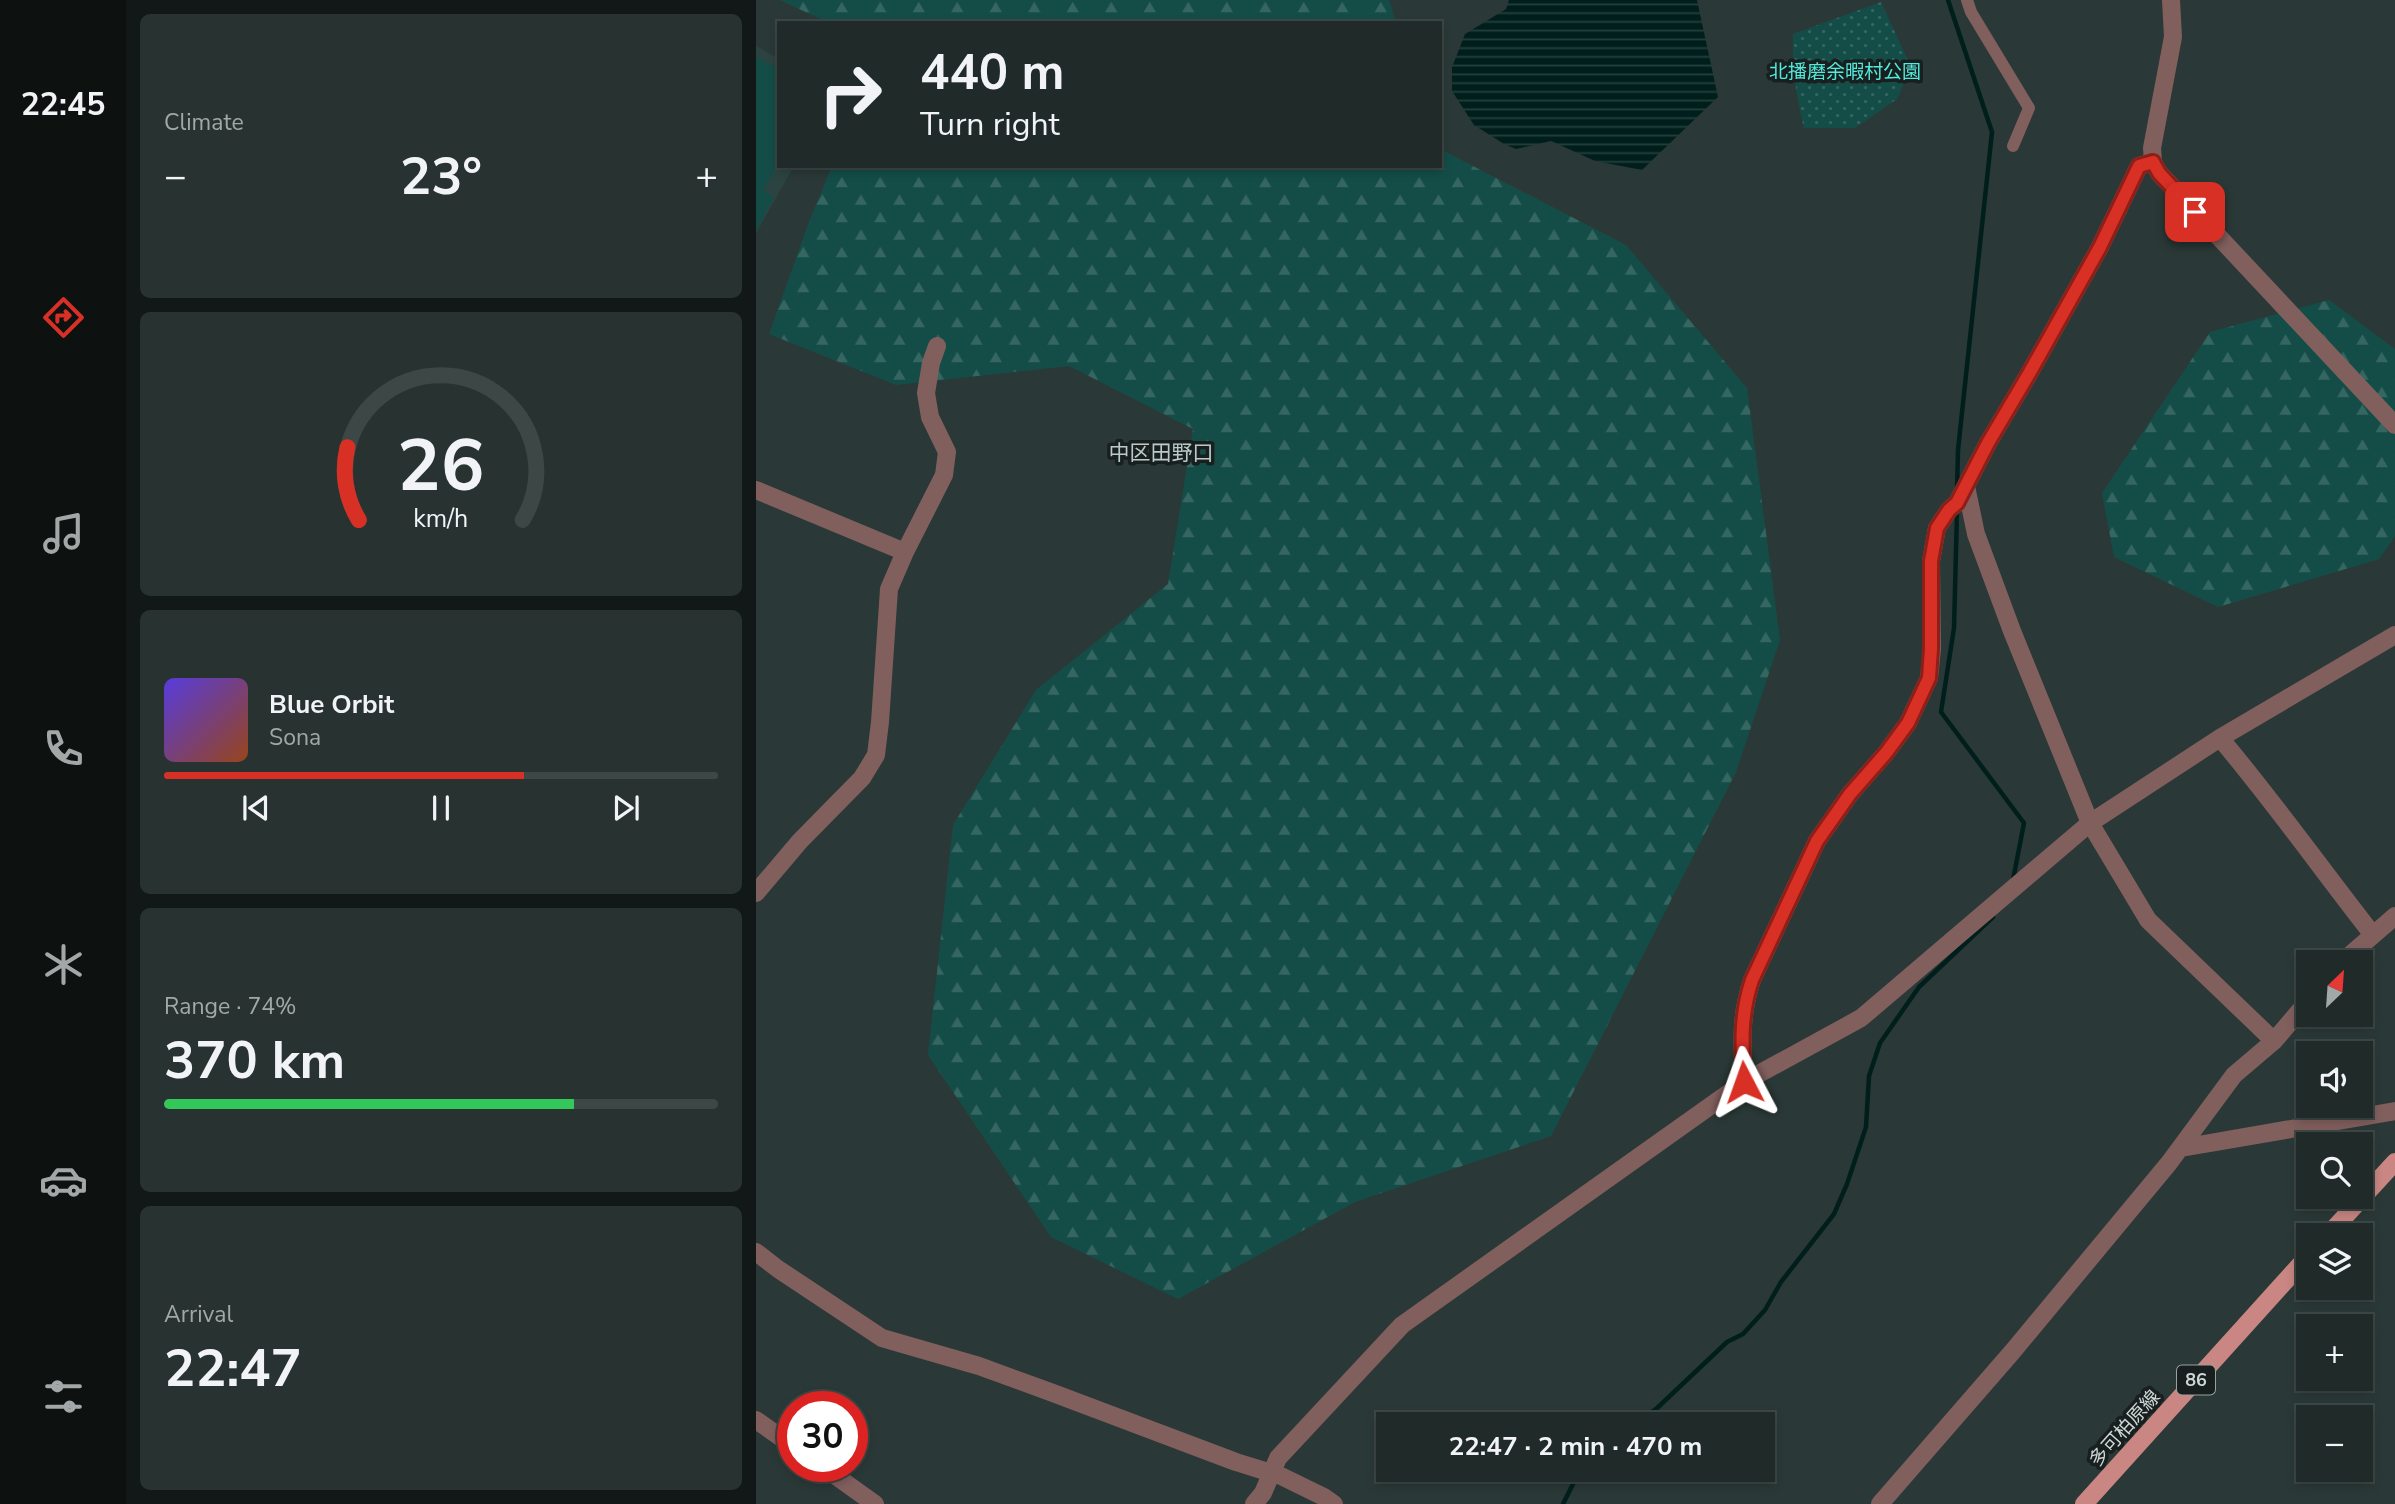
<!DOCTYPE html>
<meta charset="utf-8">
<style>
:root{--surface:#202b29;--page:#283331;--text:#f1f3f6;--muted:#a2a7a8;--line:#3d4746;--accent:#d93025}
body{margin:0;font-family:"Nunito Sans","Noto Sans JP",sans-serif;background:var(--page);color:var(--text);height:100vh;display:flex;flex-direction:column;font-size:26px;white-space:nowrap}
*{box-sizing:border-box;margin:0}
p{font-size:23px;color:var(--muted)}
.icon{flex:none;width:38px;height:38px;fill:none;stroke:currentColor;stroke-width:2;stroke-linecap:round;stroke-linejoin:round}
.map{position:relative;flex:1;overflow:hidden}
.panel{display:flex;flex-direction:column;gap:14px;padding:14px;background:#121817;width:630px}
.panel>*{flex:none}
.hud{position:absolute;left:21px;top:21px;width:665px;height:147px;border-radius:0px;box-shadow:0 4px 10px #0003,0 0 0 2px var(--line);background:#202b29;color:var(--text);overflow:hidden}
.needle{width:46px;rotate:25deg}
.buttons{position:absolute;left:1540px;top:950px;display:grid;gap:14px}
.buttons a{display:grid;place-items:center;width:77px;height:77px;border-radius:0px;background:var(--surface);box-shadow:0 4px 10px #0003,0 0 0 2px var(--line);font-size:35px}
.speed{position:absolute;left:21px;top:1391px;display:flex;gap:14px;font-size:35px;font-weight:700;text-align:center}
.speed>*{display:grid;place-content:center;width:91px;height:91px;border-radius:50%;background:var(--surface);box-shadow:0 4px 10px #0003,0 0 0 2px var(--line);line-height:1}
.speed .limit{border:10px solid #d22;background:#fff;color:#111}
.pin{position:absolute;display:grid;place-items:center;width:60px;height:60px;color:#fff;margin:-30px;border-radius:14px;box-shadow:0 4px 10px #0006}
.me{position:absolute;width:77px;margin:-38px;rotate:356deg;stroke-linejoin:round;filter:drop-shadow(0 0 5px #0008)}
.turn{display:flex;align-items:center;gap:24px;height:147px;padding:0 28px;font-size:32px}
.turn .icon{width:91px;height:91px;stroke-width:2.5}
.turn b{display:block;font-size:49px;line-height:60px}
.big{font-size:52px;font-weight:700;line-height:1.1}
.panel .card{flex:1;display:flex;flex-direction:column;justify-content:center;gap:10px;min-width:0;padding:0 24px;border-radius:10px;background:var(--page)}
.panel .dial{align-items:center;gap:0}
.dial svg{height:182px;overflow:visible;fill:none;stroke:var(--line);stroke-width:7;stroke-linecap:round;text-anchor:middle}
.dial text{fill:var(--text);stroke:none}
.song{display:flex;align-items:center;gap:21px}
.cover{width:84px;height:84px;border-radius:10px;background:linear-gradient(135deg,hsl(250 70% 55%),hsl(20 70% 35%))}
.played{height:7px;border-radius:4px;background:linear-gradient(90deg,var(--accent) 65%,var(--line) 65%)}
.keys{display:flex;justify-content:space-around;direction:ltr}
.heat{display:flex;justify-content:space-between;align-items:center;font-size:38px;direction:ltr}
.charge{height:10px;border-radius:5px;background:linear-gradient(90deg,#34c759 74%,var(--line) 0)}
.trip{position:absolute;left:620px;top:1412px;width:399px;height:70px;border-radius:0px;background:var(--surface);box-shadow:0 4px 10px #0003,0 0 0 2px var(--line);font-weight:700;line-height:70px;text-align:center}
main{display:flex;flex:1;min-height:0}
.dock{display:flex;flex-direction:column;width:126px;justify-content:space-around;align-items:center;background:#0d1110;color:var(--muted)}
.dock .icon{width:49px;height:49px}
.dock .active{color:var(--accent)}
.dock b{font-size:32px;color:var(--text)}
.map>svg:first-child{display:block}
.built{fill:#2c4441}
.grass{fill:#144d47}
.forest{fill:url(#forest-firs)}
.park{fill:url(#park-dots)}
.water{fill:url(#water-rules)}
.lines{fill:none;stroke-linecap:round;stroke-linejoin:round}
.stream{stroke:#001f1c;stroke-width:4.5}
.pedestrian{stroke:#815f5d;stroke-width:12}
.minor{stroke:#815f5d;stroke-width:18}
.tertiary{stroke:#815f5d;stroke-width:18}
.primary{stroke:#c98682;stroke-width:18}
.route-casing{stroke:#8d1f18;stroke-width:18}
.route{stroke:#d93025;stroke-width:12}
.labels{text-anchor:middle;stroke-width:7;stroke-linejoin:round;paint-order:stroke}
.shield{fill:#181f1e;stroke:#98a0a0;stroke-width:2}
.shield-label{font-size:18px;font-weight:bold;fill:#cfd8d7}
.park-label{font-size:19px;fill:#52eadc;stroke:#181f1e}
.street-label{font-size:19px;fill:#cfd8d7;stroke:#181f1e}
.neighbourhood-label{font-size:21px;fill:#b9cbc8;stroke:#181f1e}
</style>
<main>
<nav class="dock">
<b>22:45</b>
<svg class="icon active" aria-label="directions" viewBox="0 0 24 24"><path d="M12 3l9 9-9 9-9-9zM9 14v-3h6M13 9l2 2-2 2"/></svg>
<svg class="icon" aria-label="music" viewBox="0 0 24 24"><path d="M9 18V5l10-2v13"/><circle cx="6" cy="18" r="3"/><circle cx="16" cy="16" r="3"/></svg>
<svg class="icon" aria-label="phone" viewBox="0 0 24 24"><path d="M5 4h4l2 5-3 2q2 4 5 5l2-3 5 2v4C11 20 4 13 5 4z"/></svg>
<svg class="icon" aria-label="climate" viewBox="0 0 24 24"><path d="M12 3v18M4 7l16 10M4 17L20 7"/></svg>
<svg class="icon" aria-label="car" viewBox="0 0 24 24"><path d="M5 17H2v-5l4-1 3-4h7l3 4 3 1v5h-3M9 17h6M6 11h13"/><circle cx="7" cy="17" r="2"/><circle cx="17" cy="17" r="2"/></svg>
<svg class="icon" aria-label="filters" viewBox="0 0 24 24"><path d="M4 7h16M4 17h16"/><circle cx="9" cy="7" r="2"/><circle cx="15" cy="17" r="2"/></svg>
</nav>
<section class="panel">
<div class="card"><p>Climate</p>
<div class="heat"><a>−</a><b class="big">23°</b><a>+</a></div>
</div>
<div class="card dial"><svg viewBox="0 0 100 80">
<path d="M14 69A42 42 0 1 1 86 69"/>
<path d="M14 69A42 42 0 0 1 9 37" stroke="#d93025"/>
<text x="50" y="56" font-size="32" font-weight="700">26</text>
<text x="50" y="72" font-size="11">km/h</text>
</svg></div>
<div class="card">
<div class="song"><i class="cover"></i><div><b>Blue Orbit</b><p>Sona</p></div></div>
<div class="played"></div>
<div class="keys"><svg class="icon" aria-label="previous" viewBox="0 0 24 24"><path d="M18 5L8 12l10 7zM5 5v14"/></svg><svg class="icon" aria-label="pause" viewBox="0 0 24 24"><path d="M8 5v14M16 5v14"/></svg><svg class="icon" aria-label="next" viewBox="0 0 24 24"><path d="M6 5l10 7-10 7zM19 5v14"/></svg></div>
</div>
<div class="card"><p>Range · 74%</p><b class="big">370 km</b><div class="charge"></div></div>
<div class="card"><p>Arrival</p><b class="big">22:47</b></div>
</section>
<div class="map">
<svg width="1639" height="1504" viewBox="0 0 1639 1504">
<defs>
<pattern id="forest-firs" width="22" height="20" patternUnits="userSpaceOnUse" patternTransform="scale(1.75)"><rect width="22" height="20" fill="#144d47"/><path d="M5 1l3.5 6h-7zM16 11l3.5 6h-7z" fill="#356661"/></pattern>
<pattern id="park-dots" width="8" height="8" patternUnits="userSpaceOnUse" patternTransform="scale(1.75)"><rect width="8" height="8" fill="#144d47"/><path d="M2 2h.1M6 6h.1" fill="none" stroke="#356661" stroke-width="1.8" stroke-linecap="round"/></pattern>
<pattern id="water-rules" width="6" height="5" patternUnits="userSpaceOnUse" patternTransform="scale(1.75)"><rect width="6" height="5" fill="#001f1c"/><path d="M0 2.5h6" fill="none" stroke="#243f3c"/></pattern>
</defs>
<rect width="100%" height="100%" fill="#2a3937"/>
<path class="built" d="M0,46L23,59V166H38L0,233Z"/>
<path class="grass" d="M0,57L23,69V162L7,191L18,197L0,231Z"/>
<path class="forest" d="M24,0H633L640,23H73Z
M684,149L870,245L991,388L1024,640L980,772L795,1136L599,1202L422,1299L295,1237L172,1055L197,825L280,690L412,584L437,429L313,366L140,385L13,334L53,222L76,166H684Z
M1573,300L1639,349V536L1623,559L1462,607L1358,557L1346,493L1454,332Z"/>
<path class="park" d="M1125,2L1155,67L1141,99L1099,128H1048C1040,96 1036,67 1037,34Z"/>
<path class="water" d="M753,0H941L962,97L886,170L839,161L795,141L760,149L748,144L718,125L696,91V67L709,34L750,9Z"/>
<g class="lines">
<path class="stream" d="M1192,0L1236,132L1202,450L1201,490
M1201,512L1198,628L1185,712L1268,823L1257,880
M874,1424L899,1410L971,1342L987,1334L1009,1310L1025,1282L1078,1214L1091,1184L1110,1127L1113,1076L1124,1043L1163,987L1237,917
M807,1504L824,1470"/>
<path class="pedestrian" d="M1211,0L1215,12L1273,108L1257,146"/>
<path class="minor" d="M1210,486L1220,534L1256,631L1334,823L1392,920L1518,1041
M0,490L149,552
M1464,738C1518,802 1566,870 1617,935
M0,893L44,841L106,778L120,755L124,722L133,589L149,552L188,475L191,452L174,417L170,393L175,363L181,346
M1586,962L1639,916
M988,1082C986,1044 984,1016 996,980L1061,841L1094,794L1130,753L1152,723L1173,678L1176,649L1175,561L1181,528L1193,510L1201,503L1232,443L1274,372L1344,247L1383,166L1397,162
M1425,1148L1639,1111
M0,1252L22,1269L126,1338L223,1366L297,1393L480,1462L525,1476L568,1497L578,1504
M498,1504L507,1493L522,1458L646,1325L988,1082L1105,1018L1334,823L1464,738L1639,635
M1124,1504L1257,1351L1413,1163L1478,1075L1518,1041L1552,1001"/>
<path class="tertiary" d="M1415,0L1417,37L1396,148L1397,162L1403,173L1639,425
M0,1420L37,1446
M66,1466L119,1504"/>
<path class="primary" d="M1571,1236L1639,1162
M1328,1504L1552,1256"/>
</g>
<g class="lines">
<g class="route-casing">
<path id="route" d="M988,1082C986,1044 984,1016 996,980L1061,841L1094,794L1130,753L1152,723L1173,678L1175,649V561L1181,528L1193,510L1201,503L1232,443L1274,372L1344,247L1383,166L1397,162L1403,173L1439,212"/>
</g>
<use href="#route" class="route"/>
</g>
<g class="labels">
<rect class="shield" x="1421" y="1365.5" width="38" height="29" rx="5"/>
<g class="shield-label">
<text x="1440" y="1386">86</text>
</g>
<g class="park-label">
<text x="1089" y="78">北播磨余暇村公園</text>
</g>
<g class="street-label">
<text transform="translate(1368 1428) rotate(-48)" y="7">多可柏原線</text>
</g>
<g class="neighbourhood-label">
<text x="405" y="460">中区田野口</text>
</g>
</g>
</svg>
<div class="buttons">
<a><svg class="needle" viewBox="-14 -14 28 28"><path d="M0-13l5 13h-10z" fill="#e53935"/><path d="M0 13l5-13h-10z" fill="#a2a7a8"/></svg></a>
<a><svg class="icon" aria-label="sound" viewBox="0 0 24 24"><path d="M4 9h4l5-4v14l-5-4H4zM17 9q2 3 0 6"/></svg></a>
<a><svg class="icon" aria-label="search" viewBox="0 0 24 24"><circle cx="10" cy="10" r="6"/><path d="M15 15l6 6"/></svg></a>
<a><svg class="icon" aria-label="layers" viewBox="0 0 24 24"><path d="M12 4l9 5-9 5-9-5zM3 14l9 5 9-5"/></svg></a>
<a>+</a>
<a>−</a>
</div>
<div class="speed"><div class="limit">30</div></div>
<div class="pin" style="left:1439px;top:212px;background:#d93025"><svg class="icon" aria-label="arrive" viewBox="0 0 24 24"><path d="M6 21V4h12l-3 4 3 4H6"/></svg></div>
<svg class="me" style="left:988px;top:1082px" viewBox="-20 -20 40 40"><path d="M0-17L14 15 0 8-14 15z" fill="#d93025" stroke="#fff" stroke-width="4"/></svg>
<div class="trip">22:47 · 2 min · 470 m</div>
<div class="hud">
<div class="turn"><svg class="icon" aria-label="right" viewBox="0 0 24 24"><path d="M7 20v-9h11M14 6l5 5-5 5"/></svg><div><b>440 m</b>Turn right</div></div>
</div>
</div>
</main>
